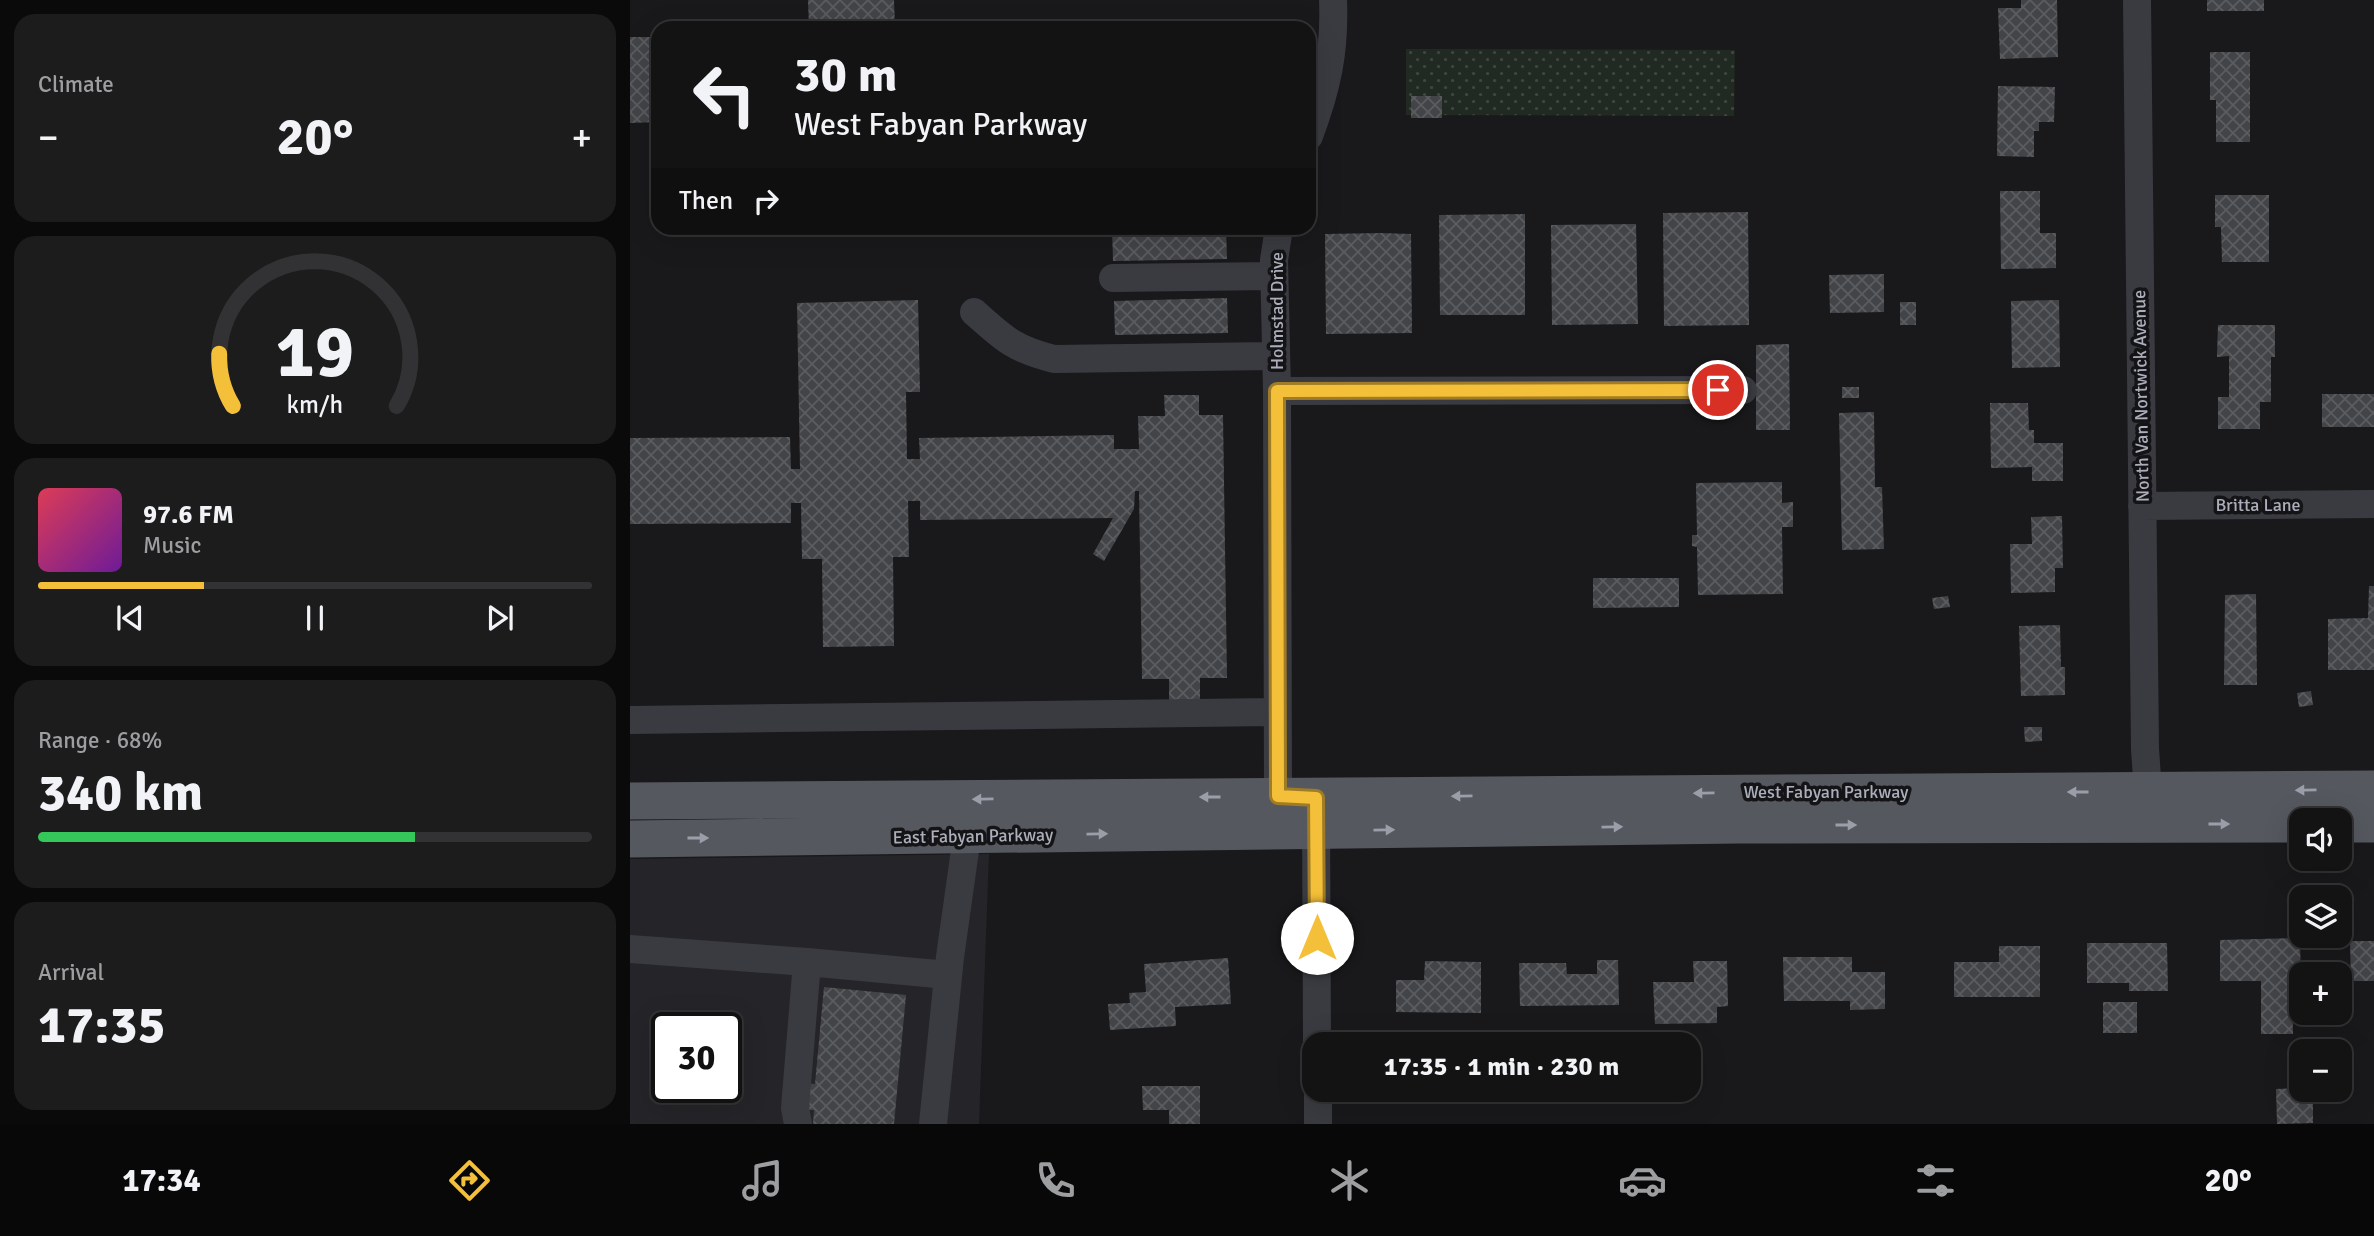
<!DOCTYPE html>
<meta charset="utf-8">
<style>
:root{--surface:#131314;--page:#1c1c1d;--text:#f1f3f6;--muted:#9d9ea0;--line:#323234;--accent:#f4bf39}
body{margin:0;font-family:Signika,sans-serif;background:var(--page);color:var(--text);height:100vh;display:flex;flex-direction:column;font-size:26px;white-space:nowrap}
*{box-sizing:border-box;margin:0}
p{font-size:23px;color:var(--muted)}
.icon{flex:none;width:38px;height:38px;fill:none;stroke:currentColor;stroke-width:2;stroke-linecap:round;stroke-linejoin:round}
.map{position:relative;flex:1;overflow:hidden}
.drawer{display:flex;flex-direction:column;gap:14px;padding:14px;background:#0a0a0b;width:630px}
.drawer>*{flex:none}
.hud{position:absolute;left:21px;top:21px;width:665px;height:214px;border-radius:21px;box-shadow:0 7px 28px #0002,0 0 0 2px var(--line);background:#131314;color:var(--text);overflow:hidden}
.tools{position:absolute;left:1659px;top:808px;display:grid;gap:14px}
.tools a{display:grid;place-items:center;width:63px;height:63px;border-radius:14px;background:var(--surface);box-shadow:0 7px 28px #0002,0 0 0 2px var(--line);font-size:35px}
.speed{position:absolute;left:21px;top:1012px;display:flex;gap:14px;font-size:35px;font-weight:700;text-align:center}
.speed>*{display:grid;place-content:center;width:91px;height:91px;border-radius:50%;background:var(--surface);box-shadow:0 7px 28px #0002,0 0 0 2px var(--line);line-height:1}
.speed .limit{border:4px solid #111;border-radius:10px;background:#fff;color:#111}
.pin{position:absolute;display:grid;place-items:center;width:60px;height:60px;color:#fff;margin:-30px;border:4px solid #fff;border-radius:50%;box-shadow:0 2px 7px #0007}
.me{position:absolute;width:77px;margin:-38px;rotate:0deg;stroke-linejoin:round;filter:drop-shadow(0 0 5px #0008)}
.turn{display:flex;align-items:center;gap:24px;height:147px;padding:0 28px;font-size:32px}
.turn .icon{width:91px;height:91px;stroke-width:2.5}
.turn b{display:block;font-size:49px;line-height:60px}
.then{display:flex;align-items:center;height:66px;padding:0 28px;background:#0003;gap:14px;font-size:26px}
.big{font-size:52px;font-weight:700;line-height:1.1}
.drawer .widget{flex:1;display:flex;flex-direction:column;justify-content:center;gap:10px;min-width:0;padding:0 24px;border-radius:21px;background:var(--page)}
.drawer .dial{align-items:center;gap:0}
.dial svg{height:182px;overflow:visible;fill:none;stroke:var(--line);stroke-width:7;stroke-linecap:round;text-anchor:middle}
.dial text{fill:var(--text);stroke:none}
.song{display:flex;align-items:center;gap:21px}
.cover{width:84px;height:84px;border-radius:10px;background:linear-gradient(135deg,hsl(350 70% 55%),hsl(280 70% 35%))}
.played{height:7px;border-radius:4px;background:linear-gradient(90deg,var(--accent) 30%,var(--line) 30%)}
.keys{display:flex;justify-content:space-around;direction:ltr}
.heat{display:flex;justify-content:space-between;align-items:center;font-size:38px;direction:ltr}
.charge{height:10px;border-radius:5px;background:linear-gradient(90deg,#34c759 68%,var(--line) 0)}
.trip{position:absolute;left:672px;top:1032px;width:399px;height:70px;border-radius:21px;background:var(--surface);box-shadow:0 7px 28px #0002,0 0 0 2px var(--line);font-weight:700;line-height:70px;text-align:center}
.dock{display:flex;height:112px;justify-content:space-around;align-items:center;background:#080808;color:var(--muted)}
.dock .icon{width:49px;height:49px}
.dock .on{color:var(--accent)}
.dock b{font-size:32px;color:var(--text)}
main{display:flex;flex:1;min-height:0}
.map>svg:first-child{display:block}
.built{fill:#252529;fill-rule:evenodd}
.grass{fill:url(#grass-dots)}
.building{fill:url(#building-cross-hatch)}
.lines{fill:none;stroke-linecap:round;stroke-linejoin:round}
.minor{stroke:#3a3b41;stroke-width:28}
.major{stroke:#565860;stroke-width:37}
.oneway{fill:#9b9ea9}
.route-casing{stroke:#9f7c25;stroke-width:18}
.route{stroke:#f4bf39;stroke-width:12}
.labels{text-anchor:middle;stroke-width:7;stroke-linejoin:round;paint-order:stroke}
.street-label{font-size:18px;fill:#acafbb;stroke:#141417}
</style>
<main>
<section class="drawer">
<div class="widget"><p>Climate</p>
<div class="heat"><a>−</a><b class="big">20°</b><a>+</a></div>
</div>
<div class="widget dial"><svg viewBox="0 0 100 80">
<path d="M14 69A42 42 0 1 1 86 69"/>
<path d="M14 69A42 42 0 0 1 8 46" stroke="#f4bf39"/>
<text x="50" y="56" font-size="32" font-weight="700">19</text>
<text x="50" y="72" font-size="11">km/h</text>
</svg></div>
<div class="widget">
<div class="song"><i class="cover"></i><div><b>97.6 FM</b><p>Music</p></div></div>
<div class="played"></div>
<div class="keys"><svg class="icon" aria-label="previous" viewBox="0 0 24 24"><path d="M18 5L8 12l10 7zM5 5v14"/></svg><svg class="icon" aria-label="pause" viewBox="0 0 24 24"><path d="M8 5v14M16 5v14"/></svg><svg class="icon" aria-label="next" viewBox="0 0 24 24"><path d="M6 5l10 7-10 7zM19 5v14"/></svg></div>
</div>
<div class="widget"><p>Range · 68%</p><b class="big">340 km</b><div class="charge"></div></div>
<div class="widget"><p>Arrival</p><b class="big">17:35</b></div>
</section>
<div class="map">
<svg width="1744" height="1124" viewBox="0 0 1744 1124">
<defs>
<pattern id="grass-dots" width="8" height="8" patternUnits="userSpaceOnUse" patternTransform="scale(1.75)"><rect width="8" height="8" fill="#212a22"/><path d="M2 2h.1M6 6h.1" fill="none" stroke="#3f4640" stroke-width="1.8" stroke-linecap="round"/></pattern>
<pattern id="building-cross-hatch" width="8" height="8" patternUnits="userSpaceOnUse" patternTransform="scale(1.75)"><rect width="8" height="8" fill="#434448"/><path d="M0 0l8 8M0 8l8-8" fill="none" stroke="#5b5c60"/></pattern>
</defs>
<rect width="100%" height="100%" fill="#19191b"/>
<path class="built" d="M359,854L349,1124H0V859ZM37,1027H96V1087H37Z"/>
<path class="grass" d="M776,49L1105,50L1104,116L776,115Z"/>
<path class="building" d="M178,0H264L265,28H179Z
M1391,0H1427L1428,57L1370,59L1368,8H1391Z
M1577,0H1634V11H1577Z
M0,37H28V122L0,123Z
M1580,52H1620V142H1586V100H1580Z
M1368,86L1425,87L1424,122H1409V131H1404V157L1367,156Z
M781,96H812V118H781Z
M1370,191H1410V233H1426V268L1371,269Z
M1585,195H1639V262H1592L1591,227H1585Z
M1118,212L1119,325L1034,326L1033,213Z
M895,214V315H810L809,215Z
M1006,224L1008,324L922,325L921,225Z
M482,228H596L597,259L483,261Z
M751,233L781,234L782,333L696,334L695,234Z
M1254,274V312L1200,313L1199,275Z
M597,298L598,333L485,335L484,301Z
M288,300L290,392H276L277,459H290L289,438L484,435V449H509L508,416H535L534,395H569V415H593L597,678H570V700H539V679H512L509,491H505L504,509L474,561L463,554L483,518L290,520V501H278L279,557H263L264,646L193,647L192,559H172L171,503H161V523L0,524V438L160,437L161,469H170L167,303Z
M1429,300L1430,367L1382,368L1381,301Z
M1270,302H1286V325H1270Z
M1588,325H1645V357H1641V402H1630V429H1588V397H1599V356L1587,357Z
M1159,344L1160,430H1126V345Z
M1212,387H1229V398H1212Z
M1692,394H1744V427H1692Z
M1360,403H1398L1399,430H1404V443H1433V481H1402V467L1361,468Z
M1244,412L1245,487H1252L1254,549L1212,550L1209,413Z
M1152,482V503L1163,502V527H1152L1153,594L1068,595L1067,547L1062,546V535H1067L1066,483Z
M1432,516L1433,568H1425V592L1381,593L1380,544H1402L1401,517Z
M963,578H1049V607L963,608Z
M1739,586H1744V670H1698V619L1738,618Z
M1626,594L1627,685H1594L1595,595Z
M1318,596L1320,607L1304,609L1302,598Z
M1430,625L1431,667H1435V695L1391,696L1389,626Z
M1681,691L1683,705L1669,707L1667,693Z
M1394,727H1412V741L1395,742Z
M1670,938L1671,985H1662L1663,1034H1631V981H1590V940Z
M1720,941H1744V981H1721Z
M1457,943H1537L1538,991H1499V983H1457Z
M1369,946H1410V997H1324V962H1369Z
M1153,957H1222V972H1255V1009L1220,1010V1001H1154Z
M598,958L601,1004L545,1007L546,1026L480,1030L478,1004L500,1003L499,993L516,992L514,964Z
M967,960H988L989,1005L890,1006L889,963H936L937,974H967Z
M795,961L851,962V1013L766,1012V980H794Z
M1063,961H1097L1098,1006L1087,1007V1023L1025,1024L1023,982H1064Z
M194,987L276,995L264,1124H183L184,1110H173L174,1083L185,1084Z
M1473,1002H1507V1033H1473Z
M512,1086H570V1124H539V1110H513Z
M1671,1088V1090H1683V1123L1647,1124L1646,1089Z"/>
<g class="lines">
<path class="minor" d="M1507,0L1515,749L1518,792
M679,136C697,88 705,52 703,0
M483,278L644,276
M344,312C374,339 384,349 424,359L646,356
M647,391L1113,390
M1512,506L1744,504
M0,720L647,712
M648,796L647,391L644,260L649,228
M686,811L687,1045
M0,949L177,962
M688,1090V1124
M168,1124L165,1108L177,962L318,975
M303,1124L320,957L337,836"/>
<path class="major" d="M0,801L1744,789
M1710,824H1744
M0,839L1109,825L1671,824"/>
</g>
<defs><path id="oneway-solid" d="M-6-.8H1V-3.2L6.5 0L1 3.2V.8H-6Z" transform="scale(1.75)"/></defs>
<g class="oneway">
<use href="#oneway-solid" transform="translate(1676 790) rotate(179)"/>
<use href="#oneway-solid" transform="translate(1448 792) rotate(180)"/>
<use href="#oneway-solid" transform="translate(1074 793) rotate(179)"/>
<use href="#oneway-solid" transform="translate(832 796) rotate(179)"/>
<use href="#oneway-solid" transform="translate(580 797) rotate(180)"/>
<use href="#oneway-solid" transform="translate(353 799) rotate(179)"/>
<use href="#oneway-solid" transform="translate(1589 824)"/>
<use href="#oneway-solid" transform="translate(1216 825)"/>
<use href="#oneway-solid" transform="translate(982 827) rotate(-1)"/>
<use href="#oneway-solid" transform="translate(754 830) rotate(-1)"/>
<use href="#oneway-solid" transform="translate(467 834) rotate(-1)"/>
<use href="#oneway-solid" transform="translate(68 838)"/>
</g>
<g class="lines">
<g class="route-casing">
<path id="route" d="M687,938L686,798L648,796L647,391L1088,390"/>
</g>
<use href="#route" class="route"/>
</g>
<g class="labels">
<g class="street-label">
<text transform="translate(647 311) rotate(-90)" y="6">Holmstad Drive</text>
<text transform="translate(1511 396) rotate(-91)" y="6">North Van Nortwick Avenue</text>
<text x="1628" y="511">Britta Lane</text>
<text x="1196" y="798">West Fabyan Parkway</text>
<text transform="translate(343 836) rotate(-1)" y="6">East Fabyan Parkway</text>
</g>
</g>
</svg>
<div class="tools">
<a><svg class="icon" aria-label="sound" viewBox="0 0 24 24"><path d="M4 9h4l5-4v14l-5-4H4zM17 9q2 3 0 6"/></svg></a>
<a><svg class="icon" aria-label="layers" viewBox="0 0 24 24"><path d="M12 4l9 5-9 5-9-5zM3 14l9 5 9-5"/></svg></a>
<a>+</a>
<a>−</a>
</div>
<div class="speed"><div class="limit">30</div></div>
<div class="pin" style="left:1088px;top:390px;background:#d93025"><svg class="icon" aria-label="arrive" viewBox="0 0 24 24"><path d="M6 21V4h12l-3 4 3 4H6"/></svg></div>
<svg class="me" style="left:687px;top:938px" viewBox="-20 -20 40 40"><circle r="19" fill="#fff"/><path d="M0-13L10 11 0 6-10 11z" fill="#f4bf39"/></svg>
<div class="trip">17:35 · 1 min · 230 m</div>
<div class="hud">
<div class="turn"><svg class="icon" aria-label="left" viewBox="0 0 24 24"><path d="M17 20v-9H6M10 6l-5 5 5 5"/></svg><div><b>30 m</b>West Fabyan Parkway</div></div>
<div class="then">Then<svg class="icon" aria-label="right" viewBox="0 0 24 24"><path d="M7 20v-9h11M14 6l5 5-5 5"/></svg></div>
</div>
</div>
</main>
<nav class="dock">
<b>17:34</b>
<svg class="icon on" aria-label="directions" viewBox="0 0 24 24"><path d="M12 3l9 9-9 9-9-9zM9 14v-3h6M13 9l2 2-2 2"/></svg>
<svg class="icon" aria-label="music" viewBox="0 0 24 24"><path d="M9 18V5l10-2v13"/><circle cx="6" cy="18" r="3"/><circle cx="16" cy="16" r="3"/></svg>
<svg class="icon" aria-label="phone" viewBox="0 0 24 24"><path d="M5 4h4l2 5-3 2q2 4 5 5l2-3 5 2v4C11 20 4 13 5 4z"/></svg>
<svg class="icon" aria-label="climate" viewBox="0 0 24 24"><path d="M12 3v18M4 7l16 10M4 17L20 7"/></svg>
<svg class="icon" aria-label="car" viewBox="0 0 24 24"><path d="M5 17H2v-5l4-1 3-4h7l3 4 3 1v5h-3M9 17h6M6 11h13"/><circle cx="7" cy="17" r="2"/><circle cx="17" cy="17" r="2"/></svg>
<svg class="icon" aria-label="filters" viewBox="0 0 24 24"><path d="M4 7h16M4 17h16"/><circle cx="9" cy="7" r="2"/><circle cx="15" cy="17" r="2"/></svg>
<b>20°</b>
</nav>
